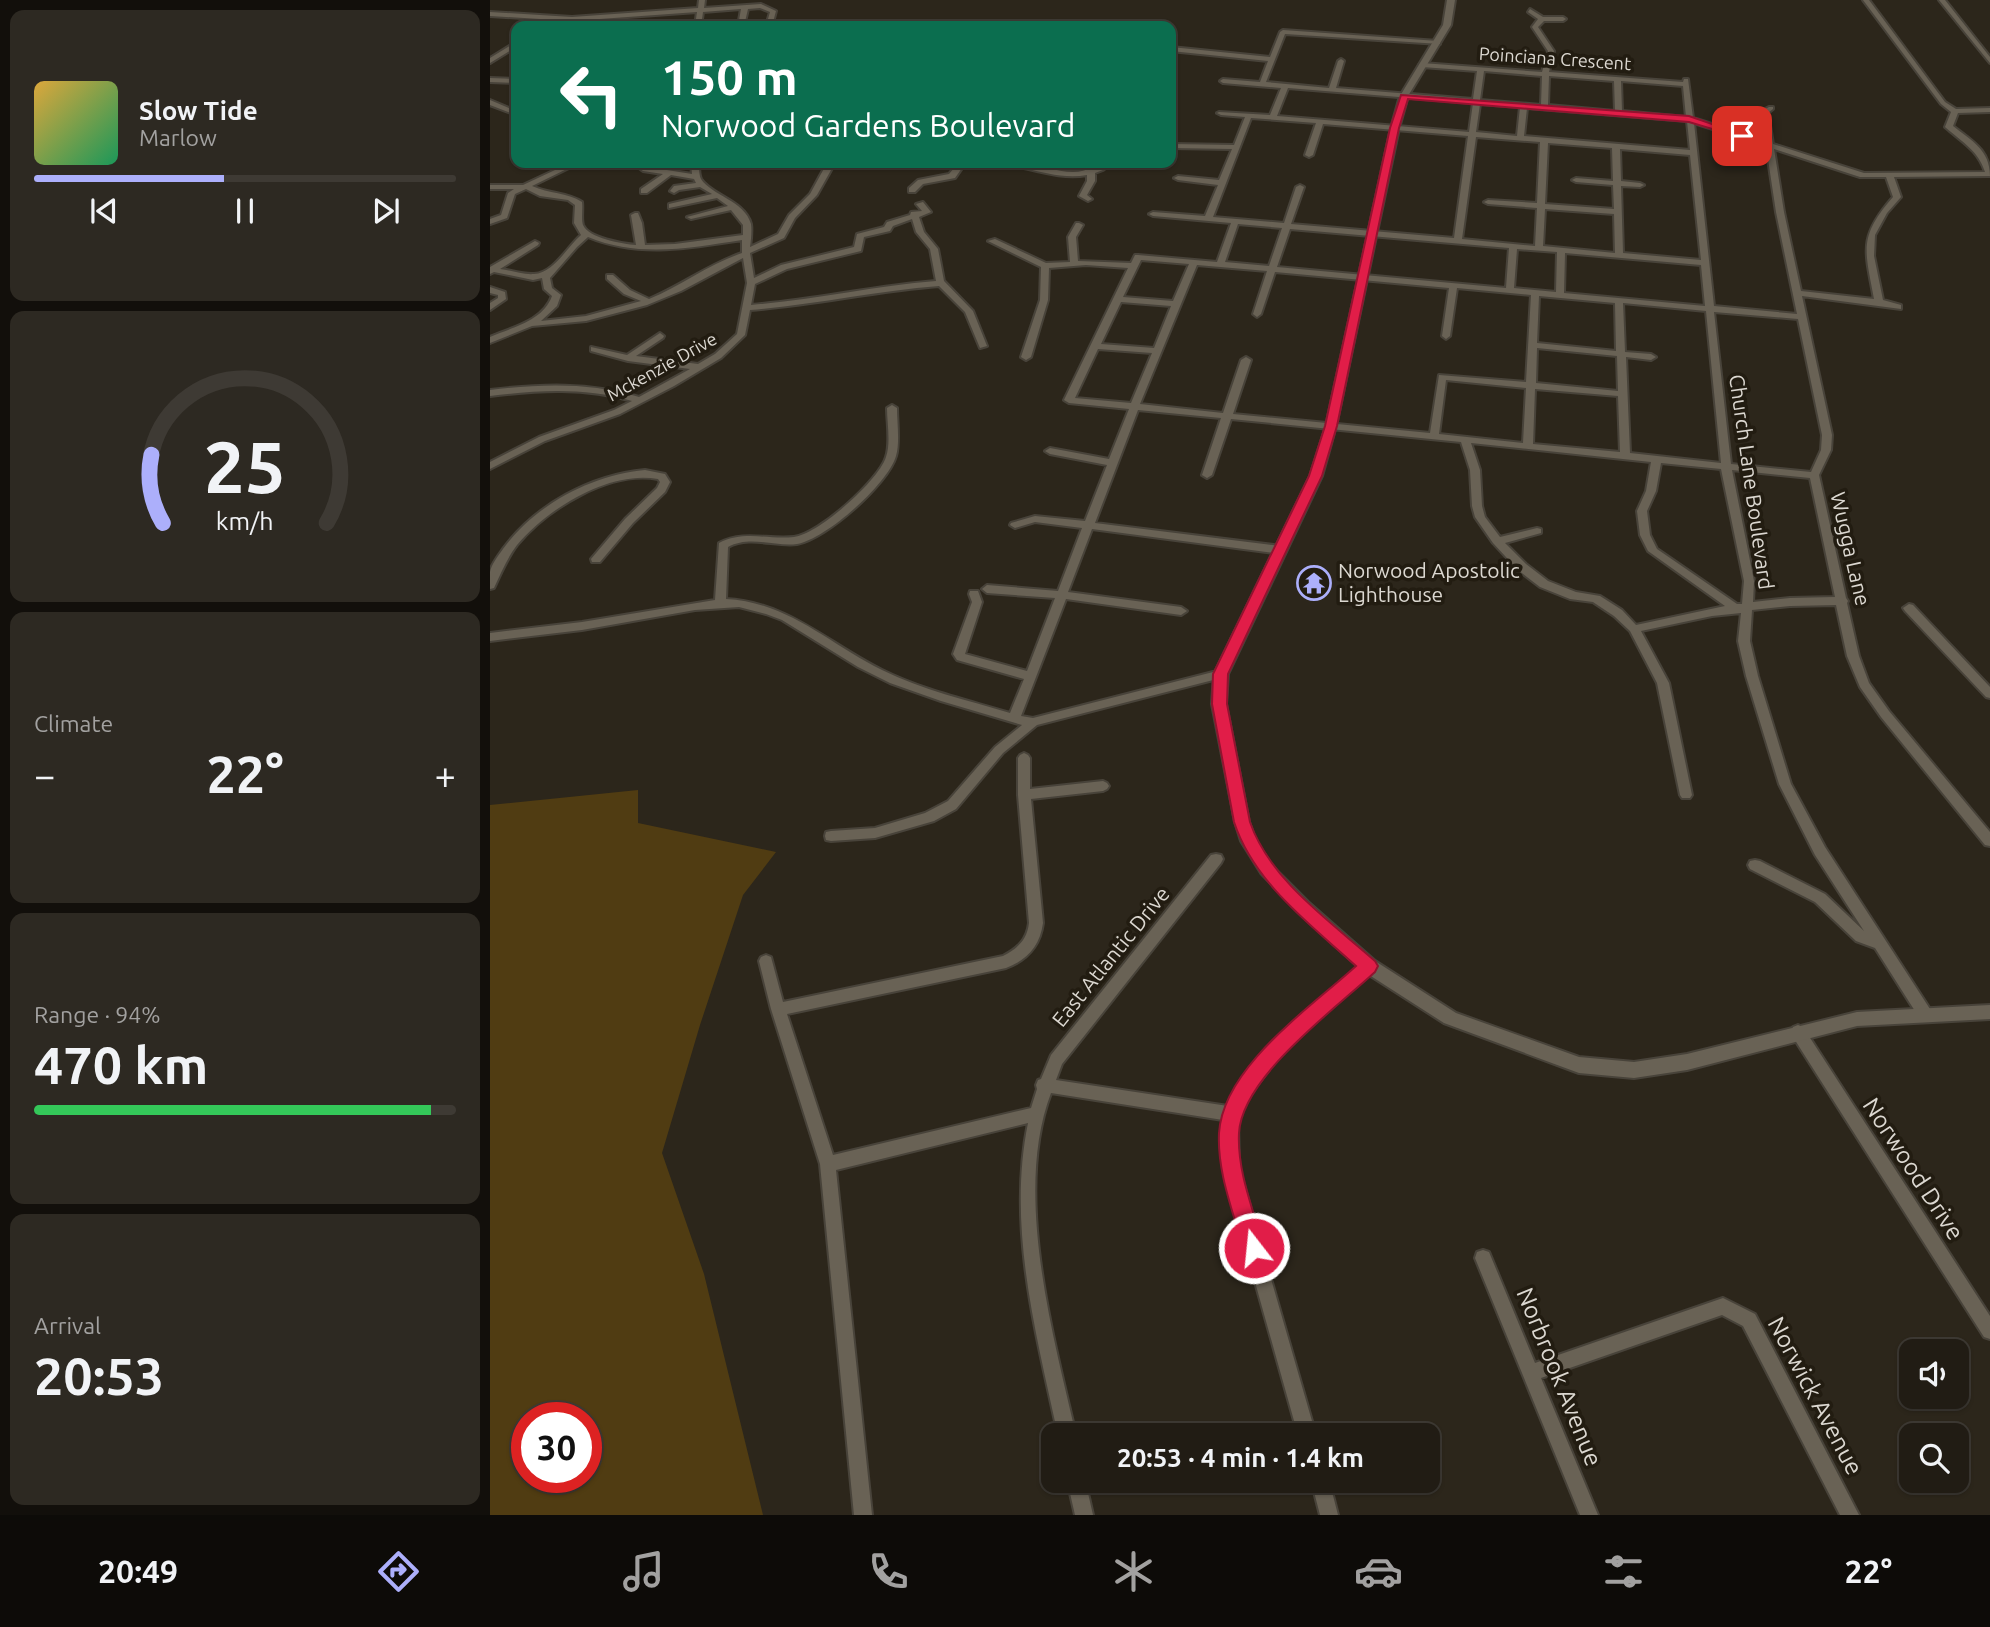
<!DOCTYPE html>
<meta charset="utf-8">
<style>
:root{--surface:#211c14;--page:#2d2922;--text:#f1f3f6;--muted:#a2a1a0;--line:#3e3a34;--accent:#acaffb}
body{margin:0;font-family:Ubuntu,sans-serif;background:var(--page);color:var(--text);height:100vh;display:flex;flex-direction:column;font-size:26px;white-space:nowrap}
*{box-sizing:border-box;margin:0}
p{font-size:23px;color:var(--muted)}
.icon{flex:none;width:38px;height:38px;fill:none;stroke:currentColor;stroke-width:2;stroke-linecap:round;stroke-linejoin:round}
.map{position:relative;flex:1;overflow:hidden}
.details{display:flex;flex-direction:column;gap:10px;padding:10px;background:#120f0b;width:490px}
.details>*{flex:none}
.guide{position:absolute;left:21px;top:21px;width:665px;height:147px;border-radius:14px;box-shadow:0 2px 5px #0004,0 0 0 2px var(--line);background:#0b6e4f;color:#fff;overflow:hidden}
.tools{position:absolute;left:1409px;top:1339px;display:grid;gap:14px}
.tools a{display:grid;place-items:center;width:70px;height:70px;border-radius:14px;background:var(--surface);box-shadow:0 2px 5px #0004,0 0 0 2px var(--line);font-size:35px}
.speed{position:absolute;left:21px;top:1402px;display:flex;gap:14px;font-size:35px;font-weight:700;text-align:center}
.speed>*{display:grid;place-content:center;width:91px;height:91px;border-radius:50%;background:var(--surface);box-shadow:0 2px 5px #0004,0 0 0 2px var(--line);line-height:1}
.speed .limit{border:10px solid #d22;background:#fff;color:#111}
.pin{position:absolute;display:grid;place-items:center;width:60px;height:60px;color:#fff;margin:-30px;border-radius:14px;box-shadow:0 4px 10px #0006}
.me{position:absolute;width:77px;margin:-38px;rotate:344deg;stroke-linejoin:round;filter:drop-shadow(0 0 5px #0008)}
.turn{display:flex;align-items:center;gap:24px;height:147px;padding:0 35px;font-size:32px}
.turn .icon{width:91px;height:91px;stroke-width:2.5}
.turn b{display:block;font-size:49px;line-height:60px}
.big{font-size:52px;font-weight:700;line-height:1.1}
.details .widget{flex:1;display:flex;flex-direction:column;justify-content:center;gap:10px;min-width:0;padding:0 24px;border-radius:14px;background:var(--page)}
.details .dial{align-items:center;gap:0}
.dial svg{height:182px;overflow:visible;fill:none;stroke:var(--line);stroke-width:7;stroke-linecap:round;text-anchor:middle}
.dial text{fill:var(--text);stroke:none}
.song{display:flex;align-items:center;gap:21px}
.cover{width:84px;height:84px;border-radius:10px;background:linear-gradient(135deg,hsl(40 70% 55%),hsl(150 70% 35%))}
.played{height:7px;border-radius:4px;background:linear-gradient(90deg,var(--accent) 45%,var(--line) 45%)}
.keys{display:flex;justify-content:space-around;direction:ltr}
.heat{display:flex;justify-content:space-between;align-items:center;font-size:38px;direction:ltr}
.charge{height:10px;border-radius:5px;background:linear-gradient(90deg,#34c759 94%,var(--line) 0)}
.trip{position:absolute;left:551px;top:1423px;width:399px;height:70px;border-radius:14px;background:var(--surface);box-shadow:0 2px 5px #0004,0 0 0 2px var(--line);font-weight:700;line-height:70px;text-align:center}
.dock{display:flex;height:112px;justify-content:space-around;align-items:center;background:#0d0b08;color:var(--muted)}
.dock .icon{width:49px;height:49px}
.dock .active{color:var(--accent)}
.dock b{font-size:32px;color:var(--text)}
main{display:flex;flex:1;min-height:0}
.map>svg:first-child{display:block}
.green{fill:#503c12;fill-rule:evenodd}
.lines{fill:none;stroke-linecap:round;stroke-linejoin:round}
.minor-casing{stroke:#48433a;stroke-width:4}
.tertiary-casing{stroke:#48433a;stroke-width:4}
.minor{fill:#696255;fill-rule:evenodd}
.tertiary{fill:#696255;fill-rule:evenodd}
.route{fill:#e11d48;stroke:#92132f;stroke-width:2}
.labels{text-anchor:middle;stroke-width:7;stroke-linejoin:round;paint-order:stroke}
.far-street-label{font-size:18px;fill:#dcd8d1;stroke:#221c11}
.street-label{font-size:21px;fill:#dcd8d1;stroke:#221c11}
.poi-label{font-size:21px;fill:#dcd8d1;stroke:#221c11;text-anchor:start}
.near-street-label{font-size:24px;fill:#dcd8d1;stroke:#221c11}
</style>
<main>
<section class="details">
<div class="widget">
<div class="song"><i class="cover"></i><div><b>Slow Tide</b><p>Marlow</p></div></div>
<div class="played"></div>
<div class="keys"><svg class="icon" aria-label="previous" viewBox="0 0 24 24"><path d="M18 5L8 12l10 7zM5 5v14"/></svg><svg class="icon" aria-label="pause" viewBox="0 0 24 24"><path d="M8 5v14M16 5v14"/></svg><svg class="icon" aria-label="next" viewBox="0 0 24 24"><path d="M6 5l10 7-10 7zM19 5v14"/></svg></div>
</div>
<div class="widget dial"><svg viewBox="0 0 100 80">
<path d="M14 69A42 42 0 1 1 86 69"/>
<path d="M14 69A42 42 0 0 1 9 39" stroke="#acaffb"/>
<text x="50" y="56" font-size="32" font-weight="700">25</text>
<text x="50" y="72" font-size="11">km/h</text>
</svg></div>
<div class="widget"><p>Climate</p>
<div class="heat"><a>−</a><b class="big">22°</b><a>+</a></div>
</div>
<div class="widget"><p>Range · 94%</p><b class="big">470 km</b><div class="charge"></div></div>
<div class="widget"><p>Arrival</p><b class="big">20:53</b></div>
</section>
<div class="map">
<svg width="1500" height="1515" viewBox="0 0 1500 1515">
<rect width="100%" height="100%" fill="#2c261b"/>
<path class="green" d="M148,790V823L286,852L253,895L210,1025L172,1153L214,1274L273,1515H0V805ZM37,1418H96V1477H37Z"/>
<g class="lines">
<g class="minor-casing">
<path id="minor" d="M209,0H215L214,8L271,4L286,11L282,26H276L280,12L270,8L258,9L254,26H248L251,9L213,12L211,26H205L207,12L82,21L0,16V12L82,17L208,8Z
M1373,0H1379L1455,102L1466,109L1500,108V112L1468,113L1463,126C1482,141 1500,150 1500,176L1404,177L1411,197L1397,213L1385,235L1384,256L1393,300L1411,305V309L1312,296L1342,435L1341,450L1329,475L1356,598L1358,601L1357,603L1369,656L1379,683L1399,711L1500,832V846L1495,845L1391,717L1370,687L1357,656L1346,605L1300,606L1262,610L1260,641L1268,676L1301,784L1335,847L1440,1009L1442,1014L1440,1019L1435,1020L1430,1019L1385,948L1366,941L1325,902L1260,869L1258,865L1260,861L1265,860L1270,861L1335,894L1374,931L1325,855L1289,784L1256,676L1248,641L1251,613L1222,616L1151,631L1179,683L1202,795L1200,798H1192L1190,795L1167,683L1140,631L1124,616L1103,602L1080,599L1050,587L1028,570L1003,543L985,517L982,506L980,470L971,442L741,419L722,475L717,478L712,475L731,418L648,410L605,523L791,546L796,550L791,554L602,529L578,592L691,607L697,611L691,615L576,599L531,716L543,718L731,670L737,674L735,677L547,725L513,753L466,809L444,821L385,838L341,841L336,840L335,836L336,832L341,831L385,828L435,813L458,801L505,747L532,725L451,701L400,683L368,667L292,620L276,614L249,607L205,610L92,630L0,641V633L92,622L225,600L229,543C254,530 278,540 304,537C329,534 389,480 396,457C401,443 397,423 397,408L402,405L407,408C407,423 410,442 406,456C398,484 336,539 307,544C285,547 260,535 238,547L236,599C298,602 339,644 392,670C432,690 477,700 520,713L534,679L467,660L463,654L482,602L479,594L480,591H488L492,602L475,654L537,671L565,598L497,593L492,589L497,585L568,591L592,528L545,522L525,528L520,525L521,523L545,516L595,521L617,465L560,454L555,451L560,448L619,459L639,409L579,403L574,400L638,268L596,265L559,268L558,300L541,357L536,360L531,357L550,300L551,267L498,241L505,239L556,263L580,262L578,237L586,223H589L593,225L586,237L588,261L641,263L645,255H648L727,262L741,223L663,216L659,214L663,212L715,216L728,185L688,180L684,178L688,176L729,180L742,149L681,148V144L744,145L755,117L731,115L727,113L729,112L780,115L791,88L733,83L730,81L733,79L770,82L778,61L681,51V47L780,57L790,32L793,30L948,41L950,42V44L795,34L776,82L839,88L848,61L851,59L854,61L846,88L983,99L987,71L932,67L929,65L932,63L1052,72L1058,51L1042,27L1048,19L1038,12L1040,9L1053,17H1073L1076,19L1073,21H1054L1048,27L1064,51L1059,72L1193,82L1194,79H1198L1203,118L1275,141L1270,112L1279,107H1283V109L1278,113L1283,144L1374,173L1495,172C1488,150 1472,142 1455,127L1461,112L1451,104ZM994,71L1052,76L1051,105L990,100ZM1059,76L1124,81L1125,111L1058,105ZM1131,81L1193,86L1196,117L1132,111ZM798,88L983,103L979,132L787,116ZM990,104L1030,107L1027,136L986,132ZM1037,108L1197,121L1200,150L1034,136ZM761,118L826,123L815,155L819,157L823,155L833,124L978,136L964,238L801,224L814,187L810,185L806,187L794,223L723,217ZM1204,123L1276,146L1286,212L1307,314L1224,306ZM986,137L1050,142L1047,203L998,200L994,202L998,204L1047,208L1045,246L972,239ZM1058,143L1122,148L1123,181L1086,178L1082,180L1086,182L1123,185L1124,209L1055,204ZM1130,149L1200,155L1211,260L1133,253L1131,186L1150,187L1154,185L1150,183L1131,181ZM1284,149L1370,177H1396L1403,197C1368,237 1375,250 1384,299L1311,291L1294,212ZM1055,209L1124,214L1125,253L1053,246ZM748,224L792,228L779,266L735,262ZM800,229L1019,248L1016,288L787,267ZM1027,249L1067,252L1066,292L1024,288ZM1075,253L1211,265L1215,306L1074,293ZM651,260L699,264L683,301L633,297ZM707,265L777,271L763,314L767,317L771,314L785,272L959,288L952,336L956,339L960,336L967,288L1041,295L1036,382L949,375L940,433L743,414L761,360L756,357L751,360L733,413L650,404ZM1049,296L1125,303L1126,351L1047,343ZM631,302L681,306L664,348L611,344ZM1133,303L1216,311L1231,463L1140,453L1136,357L1161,360L1166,357L1161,354L1135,352ZM1224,312L1308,319L1332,435L1331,450L1321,472L1241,464ZM1047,348L1127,356L1128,391L1046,383ZM608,349L662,353L641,403L585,398ZM956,380L1036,388L1033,443L949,434ZM1045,389L1128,396L1130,452L1043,444ZM981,443L1161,462L1156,491L1147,511L1150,535L1158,551L1235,606L1146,625L1132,610L1110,596L1086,592L1058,581L1036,564L1015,543L1051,533V529L1047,528L1010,537L995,517L992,506L990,470ZM1171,463L1231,469L1254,581L1252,604H1247L1167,549L1160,535L1157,511L1166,491ZM1242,470L1320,478L1345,597L1300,598L1263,602L1264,581Z
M1449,0H1455L1500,57V63Z
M26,42V47L0,63V58Z
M0,78L26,79V83L0,82Z
M0,100L26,111V115L0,105Z
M80,163H89L42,186C59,194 77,192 92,202C93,209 91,219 93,225C98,238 133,244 146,245L141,215L145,213H148L152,223L155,245L185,244L253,235V225L241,210L201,219L197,217L238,206L227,198L179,208V204L222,194L210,187L189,190L184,193L180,191L184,186L206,183L204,179L181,175L157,193H151V189L173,174L153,171L142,163H151L158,167L202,174L201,163H209C209,168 209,175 211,179C221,195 255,201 261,224C262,231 261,240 260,247L288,234L299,215L320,194L337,163H345L327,195L305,218L294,238L260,253L264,278L291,265L364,247L367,234L394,227L397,222L420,215L421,212L432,211L426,204L433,202L441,212L429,217L434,232L448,249L454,281L483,311L497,346L490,348L475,312L449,286C386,291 323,305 260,310L255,335L231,358L184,386L130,414L55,441L0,469V462L49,437L124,410L142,401C95,387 48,390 0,396V390C51,384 99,382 149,397L200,369L138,361L101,351V347L137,355L170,333L174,336L173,338L146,356L208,364L225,354L247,334L257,283L253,258L191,291L157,305L96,321L42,326L0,343V337C23,327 53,321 62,296L54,289L52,278L43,280L4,272L0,274V267L45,241L49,243L48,245L10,269C20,270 33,275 44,274C64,273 77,247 91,235L84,223L85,205L78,200L50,196L36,189L25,194L17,218L0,224V219L11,215L18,193L24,189H0V185H33ZM422,219L426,232L440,249L446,281C384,286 323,300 261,305L265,284L297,269L371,251L374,237L400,231L403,226ZM98,237C149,258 200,248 252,240V253C219,264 191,286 159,299L140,290L123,275H117V279L134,294L151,301L96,316L51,321L67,306L71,295L62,288L60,278L87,247Z
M457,163H489L472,168L465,178L433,184L425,192H419V188L428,180L459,174L465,167Z
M532,163C544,162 566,172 583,172C598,172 609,162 622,163L613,170L605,173V181L597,195L602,199L598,201L589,196L597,181V175C576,179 555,173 534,168Z
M0,287L15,292L16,299L0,310V303L8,298V295L0,293Z
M155,470L175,474L180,482L175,492L143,523L110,562H102L101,559L135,519L167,488L170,482L168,479C119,470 57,509 27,545C17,558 11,573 4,588L0,589C0,584 0,577 0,572C1,565 8,556 13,549C45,505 101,475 155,470Z
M1419,604L1423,605L1500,687V698L1496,697L1415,611L1413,608Z
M534,753L538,755L540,758V789L613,781L617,783L619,786L617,789L613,791L541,799L553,923C550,946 537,960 516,968L297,1014L343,1155L541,1108L547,1089L546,1085L548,1080L551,1079L561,1055L721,855L726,854L731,855L733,859L731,863L572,1064L566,1080L738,1106C762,1047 827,1003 874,962L879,960L884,962L886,966L884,970L827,1020L786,1060L756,1100L748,1121L749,1168L826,1435H808L733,1168V1120L561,1093C523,1192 563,1335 586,1435H568C546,1333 517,1227 538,1123L346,1170L382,1515H364L330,1164L281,1009L269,961L271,957L276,955L281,957L293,1002L513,956C528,948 537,940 539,923L528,795V758L530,755Z
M1308,1025L1313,1027L1500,1316V1339L1494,1337L1303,1037L1301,1032L1303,1027Z
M993,1250L999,1252L1045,1363L1233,1298L1265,1314L1369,1515H1350L1253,1326L1232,1315L1051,1378L1108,1515H1090L985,1258L987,1252Z
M577,1480H595L603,1515H585Z
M821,1480H839L848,1515H830Z"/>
</g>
<g class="tertiary-casing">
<path id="tertiary" d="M957,0H965L961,25L918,96L909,128L846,426L832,476L738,674L736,704L759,822L765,839L781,865L818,902L885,961L966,1013L1089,1057L1144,1062L1197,1054L1367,1012L1500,1005V1019L1367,1026L1197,1070L1144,1078L1089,1073L954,1023L873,971L808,912L771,873L751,841L745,822L722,704L724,674L820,476L836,426L901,128L910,96L953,25Z"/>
</g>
<use href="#minor" class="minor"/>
<use href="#tertiary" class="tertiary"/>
</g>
<path class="route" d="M911,95L1199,116L1257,136L1252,138L1199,122L918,99L909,128L847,426L832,476L738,674L737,704L760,822C780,880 840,921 885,961L888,966L885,972C845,1009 752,1077 749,1133C747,1172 764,1211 774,1248L771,1256L764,1259L756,1256L753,1248C743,1211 727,1172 729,1133C733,1067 820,1008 866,966C820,924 764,883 744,822L722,704L723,674L819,476L835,426L900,128Z"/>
<defs>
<g id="temple-ring" transform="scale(1.75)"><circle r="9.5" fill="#221c11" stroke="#acaffb" stroke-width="1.5"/><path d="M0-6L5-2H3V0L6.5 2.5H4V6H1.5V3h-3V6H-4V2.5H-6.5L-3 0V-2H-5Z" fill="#acaffb"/></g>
</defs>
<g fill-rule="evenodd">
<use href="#temple-ring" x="824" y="583"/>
</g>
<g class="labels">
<g class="far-street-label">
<text transform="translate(1065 59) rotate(4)" y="6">Poinciana Crescent</text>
<text transform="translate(172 367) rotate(-29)" y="6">Mckenzie Drive</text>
</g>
<g class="street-label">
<text transform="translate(1261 482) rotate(82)" y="7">Church Lane Boulevard</text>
<text transform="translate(1360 549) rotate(77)" y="7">Wugga Lane</text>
<text transform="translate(621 957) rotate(-51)" y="7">East Atlantic Drive</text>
</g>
<g class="poi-label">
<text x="848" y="578">Norwood Apostolic<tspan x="848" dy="24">Lighthouse</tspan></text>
</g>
<g class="near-street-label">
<text transform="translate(1423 1169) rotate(57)" y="8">Norwood Drive</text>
<text transform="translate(1069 1377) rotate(68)" y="8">Norbrook Avenue</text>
<text transform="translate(1325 1396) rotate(62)" y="8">Norwick Avenue</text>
</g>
</g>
</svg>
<div class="tools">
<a><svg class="icon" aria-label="sound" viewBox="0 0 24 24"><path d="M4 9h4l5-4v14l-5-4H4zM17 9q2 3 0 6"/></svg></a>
<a><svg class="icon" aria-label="search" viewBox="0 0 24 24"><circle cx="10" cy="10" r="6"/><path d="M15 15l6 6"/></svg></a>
</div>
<div class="speed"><div class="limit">30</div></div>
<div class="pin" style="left:1252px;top:136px;background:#d93025"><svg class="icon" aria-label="arrive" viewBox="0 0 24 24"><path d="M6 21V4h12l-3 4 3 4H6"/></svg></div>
<svg class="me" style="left:764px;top:1248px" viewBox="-20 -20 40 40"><circle r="17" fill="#e11d48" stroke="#fff" stroke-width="3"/><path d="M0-11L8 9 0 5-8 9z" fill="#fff"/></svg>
<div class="trip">20:53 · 4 min · 1.4 km</div>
<div class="guide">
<div class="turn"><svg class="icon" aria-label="left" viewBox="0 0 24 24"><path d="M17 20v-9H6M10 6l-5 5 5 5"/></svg><div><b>150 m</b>Norwood Gardens Boulevard</div></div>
</div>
</div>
</main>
<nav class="dock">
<b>20:49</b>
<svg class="icon active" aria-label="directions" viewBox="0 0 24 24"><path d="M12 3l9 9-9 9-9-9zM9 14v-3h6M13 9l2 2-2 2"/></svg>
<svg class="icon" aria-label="music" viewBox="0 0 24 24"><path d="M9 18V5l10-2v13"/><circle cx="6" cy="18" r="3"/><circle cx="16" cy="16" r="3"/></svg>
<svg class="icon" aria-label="phone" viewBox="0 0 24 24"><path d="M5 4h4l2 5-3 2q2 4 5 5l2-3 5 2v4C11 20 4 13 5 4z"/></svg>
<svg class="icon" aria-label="climate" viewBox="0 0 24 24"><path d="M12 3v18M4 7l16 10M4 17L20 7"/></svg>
<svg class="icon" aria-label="car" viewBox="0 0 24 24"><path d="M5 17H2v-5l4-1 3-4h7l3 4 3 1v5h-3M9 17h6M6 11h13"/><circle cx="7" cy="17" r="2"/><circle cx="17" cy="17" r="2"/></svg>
<svg class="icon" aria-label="filters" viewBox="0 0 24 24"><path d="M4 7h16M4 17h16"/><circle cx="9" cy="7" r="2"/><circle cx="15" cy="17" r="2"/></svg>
<b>22°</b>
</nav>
